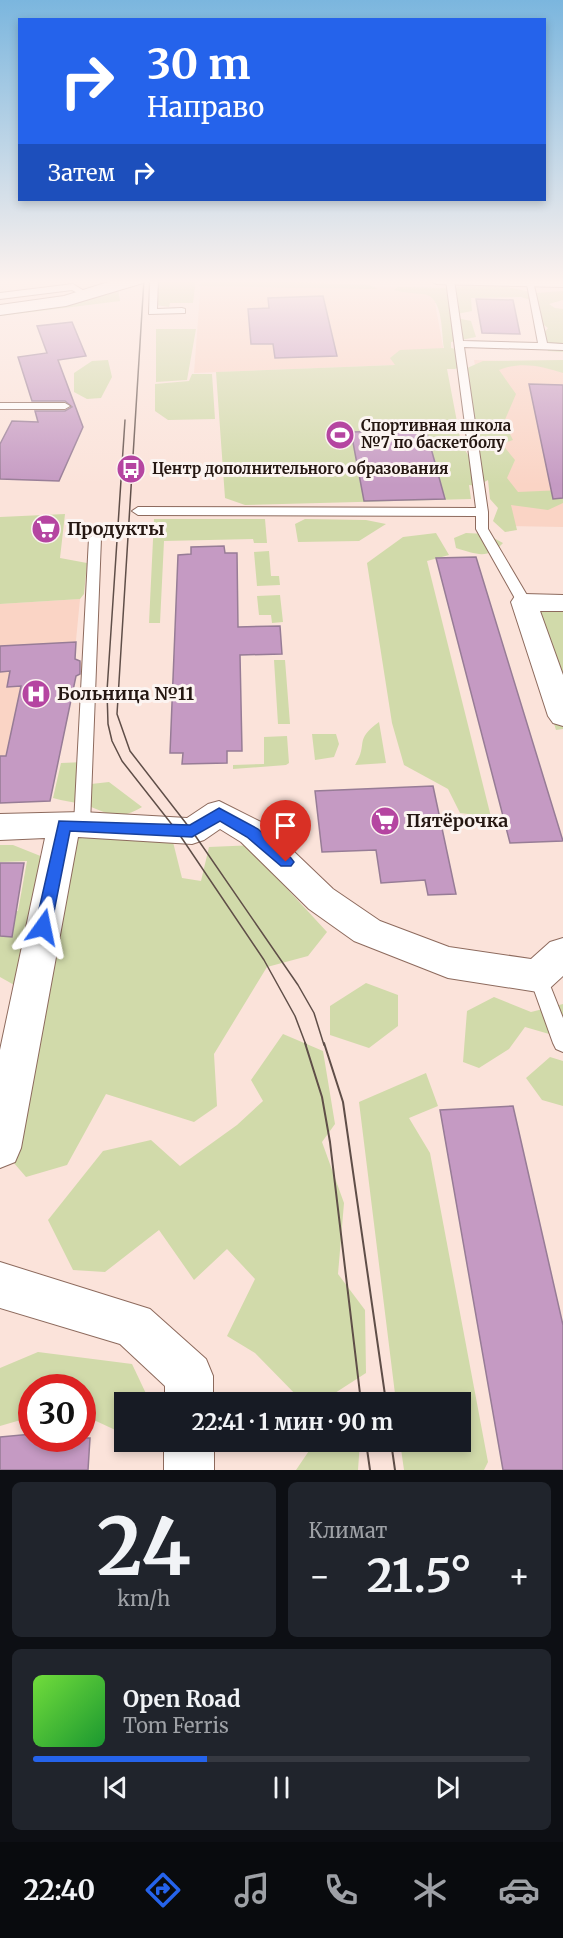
<!DOCTYPE html>
<html lang="ru">
<meta charset="utf-8">
<style>
:root{--surface:#171b24;--page:#20242c;--text:#f1f3f6;--muted:#9ea1a6;--line:#363941;--accent:#2563eb}
body{margin:0;font-family:Merriweather,serif;background:var(--page);color:var(--text);height:100vh;display:flex;flex-direction:column;font-size:22px;white-space:nowrap}
*{box-sizing:border-box;margin:0}
p{font-size:20px;color:var(--muted)}
.icon{flex:none;width:33px;height:33px;fill:none;stroke:currentColor;stroke-width:2;stroke-linecap:round;stroke-linejoin:round}
.map{position:relative;height:1470px;overflow:hidden}
.details{display:flex;flex-direction:column;gap:12px;padding:12px;background:#0d0f14;flex:1}
.details>*{flex:none}
.guide{position:absolute;left:18px;top:18px;width:528px;height:183px;border-radius:0px;box-shadow:0 3px 9px #0003;background:#2563eb;color:#fff;overflow:hidden}
.speed{position:absolute;left:18px;top:1374px;display:flex;gap:12px;font-size:30px;font-weight:700;text-align:center}
.speed>*{display:grid;place-content:center;width:78px;height:78px;border-radius:50%;background:var(--surface);box-shadow:0 3px 9px #0003;line-height:1}
.speed .limit{border:9px solid #d22;background:#fff;color:#111}
.pin{position:absolute;display:grid;place-items:center;width:51px;height:51px;color:#fff;margin:-62px -26px;border-radius:50% 50% 50% 0;rotate:-45deg;box-shadow:0 0 6px #0007}
.pin .icon{rotate:45deg}
.me{position:absolute;width:66px;margin:-33px;rotate:12deg;stroke-linejoin:round;filter:drop-shadow(0 0 4px #0008)}
.turn{display:flex;align-items:center;gap:21px;height:126px;padding:0 30px;font-size:27px}
.turn .icon{width:78px;height:78px;stroke-width:2.5}
.turn b{display:block;font-size:42px;line-height:51px}
.then{display:flex;align-items:center;height:57px;padding:0 30px;background:#0003;gap:12px;font-size:22px}
.big{font-size:45px;font-weight:700;line-height:1.1}
.details .card{flex:1;display:flex;flex-direction:column;justify-content:center;gap:9px;min-width:0;padding:0 21px;border-radius:9px;background:var(--page)}
.details .dial{align-items:center;gap:0}
.dial b{font-size:78px;line-height:1}
.song{display:flex;align-items:center;gap:18px}
.cover{width:72px;height:72px;border-radius:9px;background:linear-gradient(135deg,hsl(100 70% 55%),hsl(130 70% 35%))}
.played{height:6px;border-radius:3px;background:linear-gradient(90deg,var(--accent) 35%,var(--line) 35%)}
.keys{display:flex;justify-content:space-around;direction:ltr}
.heat{display:flex;justify-content:space-between;align-items:center;font-size:33px;direction:ltr}
.details .tiles{flex:1;display:grid;gap:12px;grid-template-columns:1fr 1fr}
.card:last-child{grid-column:span 2}
.trip{position:absolute;left:114px;top:1392px;width:357px;height:60px;border-radius:0px;background:var(--surface);box-shadow:0 3px 9px #0003;font-weight:700;line-height:60px;text-align:center}
.tab-bar{display:flex;height:96px;justify-content:space-around;align-items:center;background:#090b0e;color:var(--muted)}
.tab-bar .icon{width:42px;height:42px}
.tab-bar .active{color:var(--accent)}
.tab-bar b{font-size:27px;color:var(--text)}
.map>svg:first-child{display:block}
.built{fill:#fad4c5}
.green{fill:#d1daaa}
.building{fill:#c59ac3;stroke:#977c96;stroke-width:1.5}
.lines{fill:none;stroke-linecap:round;stroke-linejoin:round}
.lane-casing{stroke:#8d6a5d;stroke-width:2}
.street-casing{stroke:#8d6a5d;stroke-width:2}
.lane{fill:#fff;fill-rule:evenodd}
.street{fill:#fff;fill-rule:evenodd}
.tram-far1{stroke:#5f4e48;stroke-width:1.5}
.tram{stroke:#5f4e48;stroke-width:2}
.route{fill:#2563eb;stroke:#184099;stroke-width:1.5}
.labels{text-anchor:middle;stroke-width:6;stroke-linejoin:round;paint-order:stroke}
.far-poi-label{font-size:15px;font-weight:bold;fill:#251712;stroke:#fcf4f1;text-anchor:start}
.poi-label{font-size:18px;font-weight:bold;fill:#251712;stroke:#fcf4f1;text-anchor:start}
</style>
<div class="map">
<svg width="563" height="1470" viewBox="0 0 563 1470">
<rect width="100%" height="100%" fill="#fbe3da"/>
<path class="built" d="M201,280L439,289V303H435L446,363L194,373Z
M474,360L563,363V527L507,526Z
M80,599L74,661L84,663V670L74,675L50,801L0,803V604Z"/>
<path class="green" d="M196,279L193,303H170L169,307L156,305L159,280Z
M205,279L369,285L378,289L199,286Z
M462,286H504L535,293L563,291V300L549,304L555,308L563,309V352L548,351L542,335L548,328L541,323L537,302L521,297L471,298L472,311L457,314V318L471,321L476,337L451,342V348L465,351L466,364L455,369H447L461,443L468,455L481,450L465,369L483,361L563,360V373C541,366 521,361 499,370L516,394L504,422L513,440L502,444L515,460L507,478L518,492L563,490V503L548,510L511,505L517,530L505,532L493,521L498,508L490,499L488,480L477,486L469,485L471,499L245,505L225,498L216,372L395,365L390,358L400,350L444,348C441,333 444,296 423,294C412,293 405,293 394,290L397,287L455,288Z
M118,289L120,301L0,316V313Z
M156,329H196L187,380L156,382Z
M108,360L112,377L101,398L87,399L74,392V373L92,361Z
M192,374H212L215,419L168,420L155,411V384L189,381Z
M65,514L60,558L87,563L84,594L80,599L0,604V517Z
M154,519H265L267,543H254L253,539L164,541L160,623H149Z
M305,519L366,520L386,524L359,541L298,542L295,524Z
M436,533L449,555L427,561L491,817L460,813L448,789L404,765L392,723L367,563L403,537Z
M466,533L486,534L503,543C488,560 476,554 456,548L454,538Z
M269,551L271,576H279L280,585L257,586L254,552Z
M551,594L563,598V729L556,730L518,608Z
M280,595L283,622L272,623L271,615H259L257,596Z
M274,660H285L290,724H278Z
M379,722L386,763L355,765C369,743 353,741 379,722Z
M312,734H336L339,744L334,757L315,760Z
M287,736L289,763L286,765L233,769V765L264,764V737Z
M85,762L91,784L109,782L142,807C114,823 111,813 85,805C74,802 63,801 53,798L61,763Z
M79,837L173,842L182,878L201,881L209,847L259,845L281,854L279,880L327,932L308,956L267,967L214,1054L217,1106L194,1122L106,1094L67,1165L26,1177L1,1148L16,986L0,977V913L18,911L27,861L0,862V845H13L53,861Z
M366,983L398,995V1026L369,1048L330,1035V1006Z
M494,997L531,1012L563,1004V1038L525,1027L509,1049L479,1068L463,1062L467,1011Z
M283,1034L323,1051L335,1124L322,1142L344,1203L338,1274L365,1310L366,1373L321,1402H303L255,1353L227,1336L255,1279L227,1249L194,1280L159,1230L105,1272L73,1270L48,1220L103,1151L151,1140L180,1166L237,1125L263,1101L251,1080Z
M550,1057L563,1061V1106L542,1100L526,1078Z
M426,1073L438,1106L409,1118L430,1153L488,1462L484,1470H404L400,1442H460V1402H396L359,1102Z
M38,1352L132,1364L150,1402H124V1434L83,1415L82,1388H32L31,1417L0,1426V1368Z
M315,1442H360L358,1470H296Z"/>
<path class="building" d="M323,296L337,356L275,358L273,344H251L248,309L269,308L268,298Z
M476,299L513,300L520,334L482,333Z
M72,322L86,356L58,360L83,427L59,481L0,479V444L12,421L38,422L35,411H65L72,407L65,401H32L18,357L47,353L37,326Z
M529,384L563,385V498L553,499Z
M426,430L445,499L364,501L351,432Z
M224,546L225,553H237L238,627L280,626L282,654L240,655L242,751H227V763L182,764L183,753H170L178,555L191,554V547Z
M476,557L563,841L510,843L436,558Z
M76,642L75,659L80,661V674L76,676L50,801L0,803V756H6L21,686L7,687L10,671L0,672V646Z
M433,786L456,894L428,895L425,880L381,883L376,850L322,852L315,791Z
M0,863H24L12,937L0,936Z
M513,1106L563,1325V1470H503L440,1110Z
M32,1434V1438H90L88,1470H0V1437Z"/>
<g class="lines">
<g class="lane-casing">
<path id="lane" d="M150,279H158L157,309L182,308L185,309V313L149,314Z
M526,279L533,281L547,343L563,344V350L464,347L488,512V529L531,602L529,605L524,606L517,602L476,529V516L138,515L132,511L138,507L476,508L446,280H454L463,341L538,343Z
M73,284L89,294L85,297L72,290L0,299V293Z
M0,403H65L70,406L65,409H0Z
M95,534L101,538L90,824L88,828H76L74,824L89,538Z
M538,968L544,970L563,1018V1052L556,1049L553,1043L529,976L532,970Z"/>
</g>
<g class="street-casing">
<path id="street" d="M118,279H145L143,283L66,306L0,315V305L64,296Z
M428,279H563V287L436,284Z
M524,594L563,595V611H540L563,675V726L553,723L548,716L511,602L515,596Z
M219,801L265,824L333,889L380,921L449,947L531,959L550,942L563,938V976L551,987L538,992L448,978L354,941L309,909L241,842L220,829L204,840L192,844L78,837L21,1148L15,1162L0,1168V1050L45,838L0,840V814L82,812L187,818L208,804Z
M0,1262L150,1309L206,1359L213,1376V1402H165V1386L120,1344L0,1308Z
M164,1442H214V1470H164Z"/>
</g>
<use href="#lane" class="lane"/>
<use href="#street" class="street"/>
<path class="tram-far1" d="M144,279L117,714L130,751L192,831L298,985L314,1013L324,1045
M125,420L107,691L108,724L112,741L122,761L177,831L264,960L295,1016L306,1045"/>
<path class="tram" d="M305,1043L322,1097L330,1142L361,1402
M324,1043L343,1102L386,1402
M366,1442L370,1470
M391,1442L395,1470"/>
</g>
<linearGradient id="sky" x2="0" y2="1"><stop stop-color="#7bb6de"/><stop offset="0.58" stop-color="#fdf2ee"/><stop offset="1" stop-color="#fdf2ee" stop-opacity="0"/></linearGradient>
<rect width="563" height="485" fill="url(#sky)"/>
<path class="route" d="M219,808L258,829L291,858L294,862L291,866H281L247,837L220,821L192,837L70,831L51,927L48,932H37L35,927L59,821L190,825Z"/>
<defs>
<g id="stadium-disc" transform="scale(1.5)"><circle r="9.5" fill="#b545a1" stroke="#fcf4f1"/><path d="M0-5a6.5 5 0 1 0 0 10a6.5 5 0 1 0 0-10ZM-3.5-1.8h7v3.6h-7Z" fill="#fff"/></g>
<g id="bus-disc" transform="scale(1.5)"><circle r="9.5" fill="#b545a1" stroke="#fcf4f1"/><path d="M-5-6H5V4H4V6H2V4H-2V6H-4V4H-5ZM-3.5-4V0h7V-4ZM-3.5 1.2v1.5H-2V1.2ZM2 1.2v1.5H3.5V1.2Z" fill="#fff"/></g>
<g id="supermarket-disc" transform="scale(1.5)"><circle r="9.5" fill="#b545a1" stroke="#fcf4f1"/><path d="M-6-5.5h2.5l.6 2H6L4.5 2H-2.5L-4.4-4H-6ZM-1.5 3.2a1.3 1.3 0 1 0 .1 0ZM3 3.2a1.3 1.3 0 1 0 .1 0Z" fill="#fff"/></g>
<g id="hospital-disc" transform="scale(1.5)"><circle r="9.5" fill="#b545a1" stroke="#fcf4f1"/><path d="M-5-5h3v3.5h4V-5h3V5h-3V1.5h-4V5h-3Z" fill="#fff"/></g>
</defs>
<g fill-rule="evenodd">
<use href="#stadium-disc" x="340" y="435"/>
<use href="#bus-disc" x="131" y="469"/>
<use href="#supermarket-disc" x="46" y="529"/>
<use href="#hospital-disc" x="36" y="694"/>
<use href="#supermarket-disc" x="385" y="821"/>
</g>
<g class="labels">
<g class="far-poi-label">
<text x="361" y="431">Спортивная школа<tspan x="361" dy="17">№7 по баскетболу</tspan></text>
<text x="152" y="474">Центр дополнительного образования</text>
</g>
<g class="poi-label">
<text x="67" y="535">Продукты</text>
<text x="57" y="700">Больница №11</text>
<text x="406" y="827">Пятёрочка</text>
</g>
</g>
</svg>
<div class="speed"><div class="limit">30</div></div>
<div class="pin" style="left:286px;top:862px;background:#d93025"><svg class="icon" aria-label="arrive" viewBox="0 0 24 24"><path d="M6 21V4h12l-3 4 3 4H6"/></svg></div>
<svg class="me" style="left:43px;top:927px" viewBox="-20 -20 40 40"><path d="M0-17L14 15 0 8-14 15z" fill="#2563eb" stroke="#fff" stroke-width="4"/></svg>
<div class="trip">22:41 · 1 мин · 90 m</div>
<div class="guide">
<div class="turn"><svg class="icon" aria-label="right" viewBox="0 0 24 24"><path d="M7 20v-9h11M14 6l5 5-5 5"/></svg><div><b>30 m</b>Направо</div></div>
<div class="then">Затем<svg class="icon" aria-label="right" viewBox="0 0 24 24"><path d="M7 20v-9h11M14 6l5 5-5 5"/></svg></div>
</div>
</div>
<section class="details">
<div class="tiles">
<div class="card dial"><b>24</b><p>km/h</p></div>
<div class="card"><p>Климат</p>
<div class="heat"><a>−</a><b class="big">21.5°</b><a>+</a></div>
</div>
<div class="card">
<div class="song"><i class="cover"></i><div><b>Open Road</b><p>Tom Ferris</p></div></div>
<div class="played"></div>
<div class="keys"><svg class="icon" aria-label="previous" viewBox="0 0 24 24"><path d="M18 5L8 12l10 7zM5 5v14"/></svg><svg class="icon" aria-label="pause" viewBox="0 0 24 24"><path d="M8 5v14M16 5v14"/></svg><svg class="icon" aria-label="next" viewBox="0 0 24 24"><path d="M6 5l10 7-10 7zM19 5v14"/></svg></div>
</div>
</div>
</section>
<nav class="tab-bar">
<b>22:40</b>
<svg class="icon active" aria-label="directions" viewBox="0 0 24 24"><path d="M12 3l9 9-9 9-9-9zM9 14v-3h6M13 9l2 2-2 2"/></svg>
<svg class="icon" aria-label="music" viewBox="0 0 24 24"><path d="M9 18V5l10-2v13"/><circle cx="6" cy="18" r="3"/><circle cx="16" cy="16" r="3"/></svg>
<svg class="icon" aria-label="phone" viewBox="0 0 24 24"><path d="M5 4h4l2 5-3 2q2 4 5 5l2-3 5 2v4C11 20 4 13 5 4z"/></svg>
<svg class="icon" aria-label="climate" viewBox="0 0 24 24"><path d="M12 3v18M4 7l16 10M4 17L20 7"/></svg>
<svg class="icon" aria-label="car" viewBox="0 0 24 24"><path d="M5 17H2v-5l4-1 3-4h7l3 4 3 1v5h-3M9 17h6M6 11h13"/><circle cx="7" cy="17" r="2"/><circle cx="17" cy="17" r="2"/></svg>
</nav>
